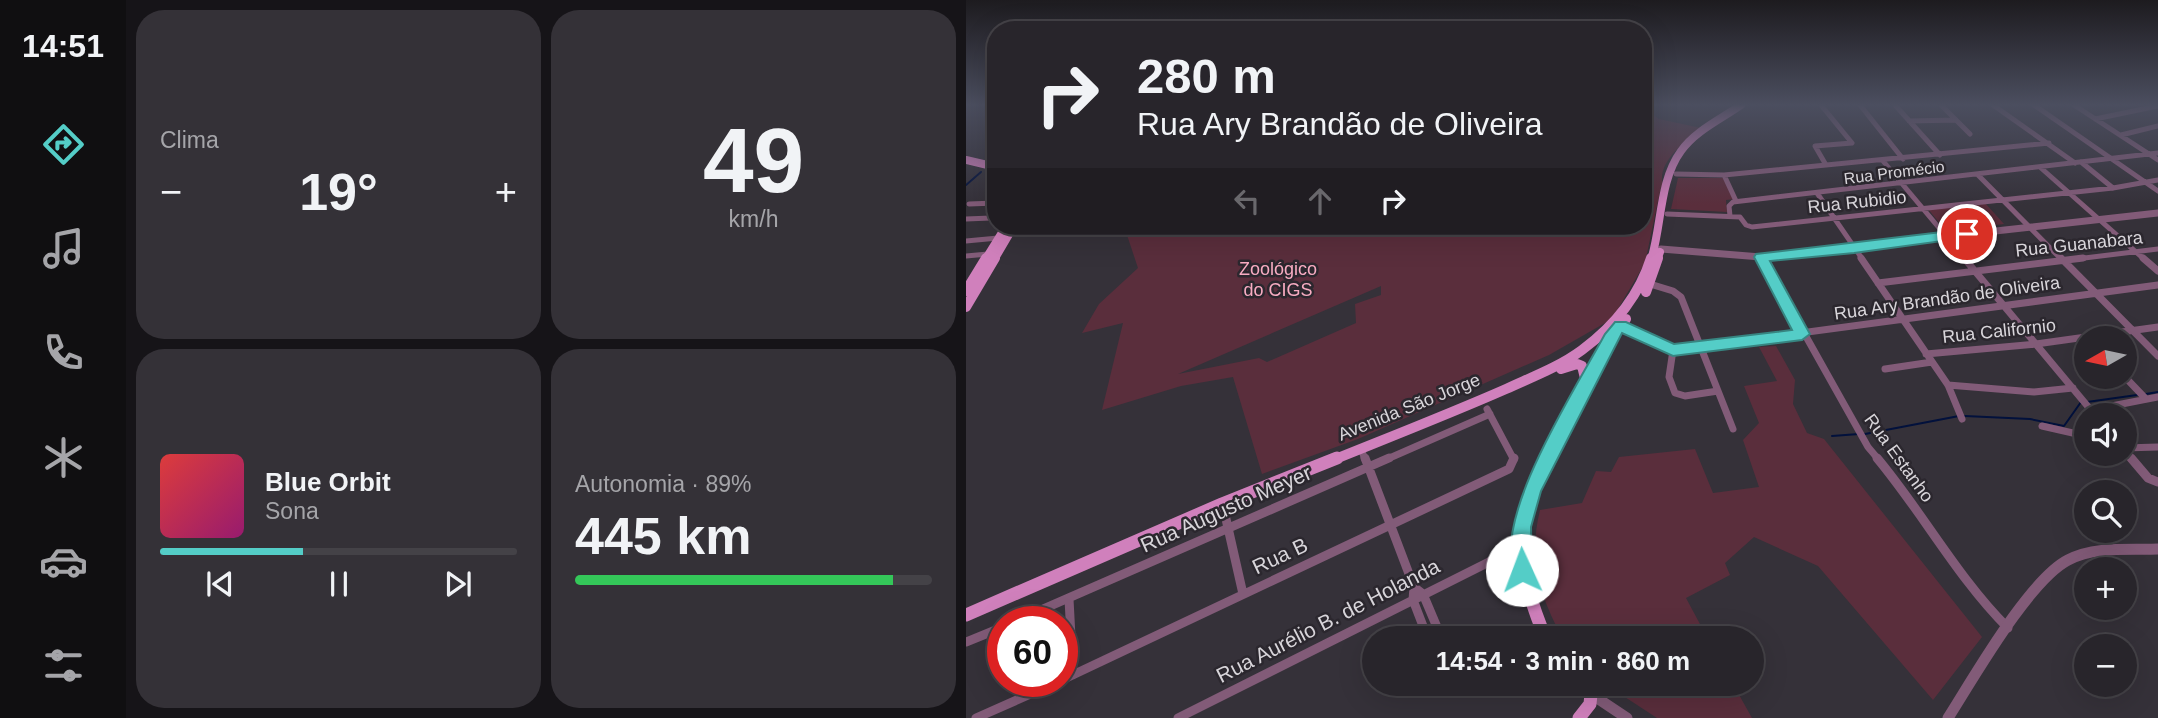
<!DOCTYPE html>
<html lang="pt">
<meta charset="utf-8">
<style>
:root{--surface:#28252b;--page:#343137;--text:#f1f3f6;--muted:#a5a5a9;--line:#444247;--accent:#54cdc7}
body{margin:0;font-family:Helvetica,sans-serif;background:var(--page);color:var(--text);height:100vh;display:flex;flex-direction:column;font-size:26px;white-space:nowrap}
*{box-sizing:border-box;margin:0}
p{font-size:23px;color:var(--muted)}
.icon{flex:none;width:38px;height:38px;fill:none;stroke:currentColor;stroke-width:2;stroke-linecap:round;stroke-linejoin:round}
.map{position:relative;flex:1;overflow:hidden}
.details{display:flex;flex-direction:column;gap:10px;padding:10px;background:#161418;width:840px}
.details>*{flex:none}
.hud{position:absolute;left:21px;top:21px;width:665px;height:214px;border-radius:28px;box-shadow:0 7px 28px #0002,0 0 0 2px var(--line);background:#28252b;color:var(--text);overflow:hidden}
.needle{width:46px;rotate:261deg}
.controls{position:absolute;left:1108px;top:326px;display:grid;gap:14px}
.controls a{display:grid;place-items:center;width:63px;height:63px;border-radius:50%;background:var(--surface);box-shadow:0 7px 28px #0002,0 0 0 2px var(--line);font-size:35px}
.speed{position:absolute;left:21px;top:606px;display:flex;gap:14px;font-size:35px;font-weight:700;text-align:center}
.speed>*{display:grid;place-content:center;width:91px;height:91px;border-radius:50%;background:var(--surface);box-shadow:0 7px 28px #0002,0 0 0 2px var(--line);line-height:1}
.speed .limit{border:10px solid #d22;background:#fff;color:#111}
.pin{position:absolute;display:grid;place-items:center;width:60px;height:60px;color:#fff;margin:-30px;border:4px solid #fff;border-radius:50%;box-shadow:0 2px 7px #0007}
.me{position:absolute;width:77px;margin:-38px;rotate:358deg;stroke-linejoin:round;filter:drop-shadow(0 0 5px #0008)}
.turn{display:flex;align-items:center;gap:24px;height:147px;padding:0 35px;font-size:32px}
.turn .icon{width:91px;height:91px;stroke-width:2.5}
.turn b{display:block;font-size:49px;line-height:60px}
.lanes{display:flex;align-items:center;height:66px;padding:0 35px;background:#0003;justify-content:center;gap:35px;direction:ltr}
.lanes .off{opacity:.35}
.big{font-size:52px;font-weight:700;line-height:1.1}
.details .tile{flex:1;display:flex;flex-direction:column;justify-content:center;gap:10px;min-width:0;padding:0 24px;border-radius:28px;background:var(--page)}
.details .dial{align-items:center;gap:0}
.dial b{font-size:91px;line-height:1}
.song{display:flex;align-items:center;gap:21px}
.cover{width:84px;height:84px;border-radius:10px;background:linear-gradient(135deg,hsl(0 70% 55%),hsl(320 70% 35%))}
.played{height:7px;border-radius:4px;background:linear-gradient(90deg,var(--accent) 40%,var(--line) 40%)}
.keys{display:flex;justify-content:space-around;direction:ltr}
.heat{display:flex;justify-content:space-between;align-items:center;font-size:38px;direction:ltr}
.charge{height:10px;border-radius:5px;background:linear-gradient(90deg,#34c759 89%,var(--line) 0)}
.details .tiles{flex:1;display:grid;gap:10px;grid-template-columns:repeat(2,1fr)}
.trip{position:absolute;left:396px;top:626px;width:402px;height:70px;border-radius:35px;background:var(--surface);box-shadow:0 7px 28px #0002,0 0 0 2px var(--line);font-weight:700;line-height:70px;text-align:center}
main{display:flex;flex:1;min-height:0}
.menu{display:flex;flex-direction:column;width:126px;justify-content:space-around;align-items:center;background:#100f11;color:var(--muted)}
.menu .icon{width:49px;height:49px}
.menu .on{color:var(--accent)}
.menu b{font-size:32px;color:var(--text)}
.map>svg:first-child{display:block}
.green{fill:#5a2e3c;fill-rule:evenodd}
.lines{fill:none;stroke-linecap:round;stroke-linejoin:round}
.stream{stroke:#02113c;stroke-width:2}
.minor-far2{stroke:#825b78;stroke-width:5}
.minor-far1{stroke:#825b78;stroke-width:7}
.minor{stroke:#825b78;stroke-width:9}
.tertiary-far1{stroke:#825b78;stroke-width:7}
.tertiary{stroke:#825b78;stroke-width:11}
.primary-far2{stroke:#d080bc;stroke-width:8}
.primary-far1{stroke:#d080bc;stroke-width:10}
.primary{stroke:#d080bc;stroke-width:13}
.route{fill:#54cdc7;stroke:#378581;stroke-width:2}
.labels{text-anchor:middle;stroke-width:5;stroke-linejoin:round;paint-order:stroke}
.far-street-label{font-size:16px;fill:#d8d5da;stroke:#2b272e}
.street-label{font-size:18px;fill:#d8d5da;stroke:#2b272e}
.park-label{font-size:18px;fill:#f8acc2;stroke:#2b272e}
.near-street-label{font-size:21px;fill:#d8d5da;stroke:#2b272e}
</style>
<main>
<nav class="menu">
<b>14:51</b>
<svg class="icon on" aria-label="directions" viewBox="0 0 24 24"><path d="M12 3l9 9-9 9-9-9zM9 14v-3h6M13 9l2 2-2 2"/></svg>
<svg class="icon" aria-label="music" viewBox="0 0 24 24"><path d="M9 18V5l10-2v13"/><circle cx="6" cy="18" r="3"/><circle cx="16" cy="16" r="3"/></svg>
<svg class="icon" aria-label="phone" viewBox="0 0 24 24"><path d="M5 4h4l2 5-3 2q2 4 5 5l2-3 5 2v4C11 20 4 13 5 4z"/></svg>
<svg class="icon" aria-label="climate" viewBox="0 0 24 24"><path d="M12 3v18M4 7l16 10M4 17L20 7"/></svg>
<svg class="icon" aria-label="car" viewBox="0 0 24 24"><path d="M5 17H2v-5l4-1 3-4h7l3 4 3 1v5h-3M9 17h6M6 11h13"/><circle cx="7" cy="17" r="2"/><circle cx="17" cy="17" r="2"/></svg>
<svg class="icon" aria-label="filters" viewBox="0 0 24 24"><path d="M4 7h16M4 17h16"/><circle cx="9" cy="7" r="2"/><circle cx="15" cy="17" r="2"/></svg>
</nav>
<section class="details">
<div class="tiles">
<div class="tile"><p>Clima</p>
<div class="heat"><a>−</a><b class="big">19°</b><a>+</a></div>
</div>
<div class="tile dial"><b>49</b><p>km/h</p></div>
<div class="tile">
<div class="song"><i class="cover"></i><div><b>Blue Orbit</b><p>Sona</p></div></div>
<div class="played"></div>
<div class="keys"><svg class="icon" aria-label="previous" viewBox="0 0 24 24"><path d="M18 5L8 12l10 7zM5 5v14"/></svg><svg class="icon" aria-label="pause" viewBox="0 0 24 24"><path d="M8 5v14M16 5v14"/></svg><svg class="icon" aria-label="next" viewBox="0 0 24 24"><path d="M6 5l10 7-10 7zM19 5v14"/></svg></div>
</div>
<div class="tile"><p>Autonomia · 89%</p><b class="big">445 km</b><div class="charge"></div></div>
</div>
</section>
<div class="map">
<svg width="1192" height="718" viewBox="0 0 1192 718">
<rect width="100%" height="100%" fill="#353139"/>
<path class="green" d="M677,108L693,119L735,128C719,142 690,162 697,186L695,187L679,263L646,319L583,355L392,439L296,474L267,377L215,386L136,410L157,323L116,333L133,304L172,268L158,226H517L522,232L543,226H677ZM415,286V295L389,304L390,323L301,362L293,358L212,374Z
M712,178H759L769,199L760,200L761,212L705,209Z
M1019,203L1038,224L980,231L962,209Z
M810,346L829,380L827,404L841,433L858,439L1016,637L967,700L852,566L788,537L759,563L764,575L720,598L742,639H597C573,595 562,559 574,510L616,503L630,471L645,472L653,457L729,449L747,493L793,487L777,440L793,423L778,386L811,381L793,347Z
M639,684H767L786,718H691Z"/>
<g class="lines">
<path class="stream" d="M25,161L30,158
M0,185L15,172
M1180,394L1192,392
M1121,402L1171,395
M999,416L1064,419L1098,426L1115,402
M899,434L993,416
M866,436L893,434"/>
<path class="minor-far2" d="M855,105L886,143L849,146L860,165
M894,105L937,159
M929,105L974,155
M975,105L1004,134
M1027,105L1109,163
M1068,105L1192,191
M1108,105L1192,160
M1129,119L1192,106
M943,121L990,120
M1155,135L1192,126
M917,161L1000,260
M1115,162L1147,188
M1075,168L1179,260
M710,174L758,175L1083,143
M758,175L770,201
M1012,175L1096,260
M851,193L897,260
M3,204L30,203
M701,214L774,217L780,225L786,227L1147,188L1192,180
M764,216L763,206L767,202L1192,153
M0,219L25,218
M0,241L32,238
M0,256L22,254
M795,257L797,260
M1102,260L1192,249"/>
<path class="minor-far1" d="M796,258L902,447L913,460
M895,258L982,385L996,419
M998,258L1129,415
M1095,258L1192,356
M1177,258L1192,271
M912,283L1117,258
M684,284L707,291L715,297L767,429
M654,326L707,350L1192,285
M707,350L703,377L709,393L719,396L752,391
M960,354L1070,344L1192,327
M919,369L966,362
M1158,376L1180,399
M982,385L1068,392L1107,388
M521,409L548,460
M1125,410L1192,397
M1076,426L1120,436
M1158,448L1192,447
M1158,450L1166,460
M396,451L399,460
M419,460L524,414"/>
<path class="minor" d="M399,458L448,587L457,594L476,639
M911,458C957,513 991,577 1042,628
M1165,458L1182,478L1192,482
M260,519L277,594
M448,587L447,600L462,639
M103,599L107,675
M50,621L423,458
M0,642L37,627
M96,680L543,469L548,458
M482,684L488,692
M10,718L94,681
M212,718L529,559"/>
<path class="tertiary-far1" d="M695,249L795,257L1192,213"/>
<path class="tertiary" d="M625,694L661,718
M982,718C1007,679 1063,580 1102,560C1128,546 1163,550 1192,549"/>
<path class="primary-far2" d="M0,160L30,167
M19,260L40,226
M28,260L48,226
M685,260C696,225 693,181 715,151C729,131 755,119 775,105
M691,260L694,252"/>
<path class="primary-far1" d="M0,291L20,258
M680,292L692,258
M0,307L29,258
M595,369L611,364L616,366L620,382
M367,460C424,437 483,414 540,389C566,377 593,367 616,350C647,327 673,296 685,258
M581,460L630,364L660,319"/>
<path class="primary" d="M0,615L256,504L371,458
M580,639C550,570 548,526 581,458
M613,718L624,704L625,694L616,684"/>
</g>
<linearGradient id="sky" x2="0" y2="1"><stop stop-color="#1d1b1f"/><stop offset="0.51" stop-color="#4b4e5f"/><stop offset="1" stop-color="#4b4e5f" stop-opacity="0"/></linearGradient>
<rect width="1192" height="205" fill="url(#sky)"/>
<path class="route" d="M1001,229L1006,231V237L888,253L804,261L844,334L836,340L707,356L656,333L575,491L565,527L566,570L563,577L556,580L549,577C524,519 610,388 639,334L649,322H660L708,344L826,330L788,257L790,254Z"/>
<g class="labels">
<g class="far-street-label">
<text transform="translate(928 172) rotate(-7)" y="6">Rua Promécio</text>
</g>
<g class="street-label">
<text transform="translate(891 202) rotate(-6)" y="6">Rua Rubidio</text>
<text transform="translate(1113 244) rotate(-6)" y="6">Rua Guanabara</text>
<text transform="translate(981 298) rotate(-8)" y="6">Rua Ary Brandão de Oliveira</text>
<text transform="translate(1033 331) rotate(-6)" y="6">Rua Californio</text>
<text transform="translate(443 407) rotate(-22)" y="6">Avenida São Jorge</text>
<text transform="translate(933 458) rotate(54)" y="6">Rua Estanho</text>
</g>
<g class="park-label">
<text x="312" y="275">Zoológico<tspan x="312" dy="21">do CIGS</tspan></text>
</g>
<g class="near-street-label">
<text transform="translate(260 509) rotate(-24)" y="7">Rua Augusto Meyer</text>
<text transform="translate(314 556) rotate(-25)" y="7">Rua B</text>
<text transform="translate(362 621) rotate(-27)" y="7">Rua Aurélio B. de Holanda</text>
</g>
</g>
</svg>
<div class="controls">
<a><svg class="needle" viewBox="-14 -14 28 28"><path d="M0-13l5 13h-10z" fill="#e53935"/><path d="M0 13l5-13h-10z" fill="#a5a5a9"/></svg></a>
<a><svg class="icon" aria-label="sound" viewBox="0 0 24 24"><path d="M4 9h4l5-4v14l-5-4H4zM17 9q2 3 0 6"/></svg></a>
<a><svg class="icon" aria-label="search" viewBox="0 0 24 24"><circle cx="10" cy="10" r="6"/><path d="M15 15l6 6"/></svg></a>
<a>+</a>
<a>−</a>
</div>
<div class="speed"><div class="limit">60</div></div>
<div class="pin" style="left:1001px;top:234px;background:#d93025"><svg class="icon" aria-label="arrive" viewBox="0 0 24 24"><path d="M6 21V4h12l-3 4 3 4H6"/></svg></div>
<svg class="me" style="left:556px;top:570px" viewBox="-20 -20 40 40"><circle r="19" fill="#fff"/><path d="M0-13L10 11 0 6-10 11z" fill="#54cdc7"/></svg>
<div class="trip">14:54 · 3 min · 860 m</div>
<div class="hud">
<div class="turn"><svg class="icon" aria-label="right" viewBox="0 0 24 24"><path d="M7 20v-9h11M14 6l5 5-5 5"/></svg><div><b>280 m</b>Rua Ary Brandão de Oliveira</div></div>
<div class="lanes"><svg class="icon off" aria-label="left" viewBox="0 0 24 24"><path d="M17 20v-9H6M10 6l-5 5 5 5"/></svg><svg class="icon off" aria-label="ahead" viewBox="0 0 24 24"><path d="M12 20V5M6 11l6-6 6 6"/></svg><svg class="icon" aria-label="right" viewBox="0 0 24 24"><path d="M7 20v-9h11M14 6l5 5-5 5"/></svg></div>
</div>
</div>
</main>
